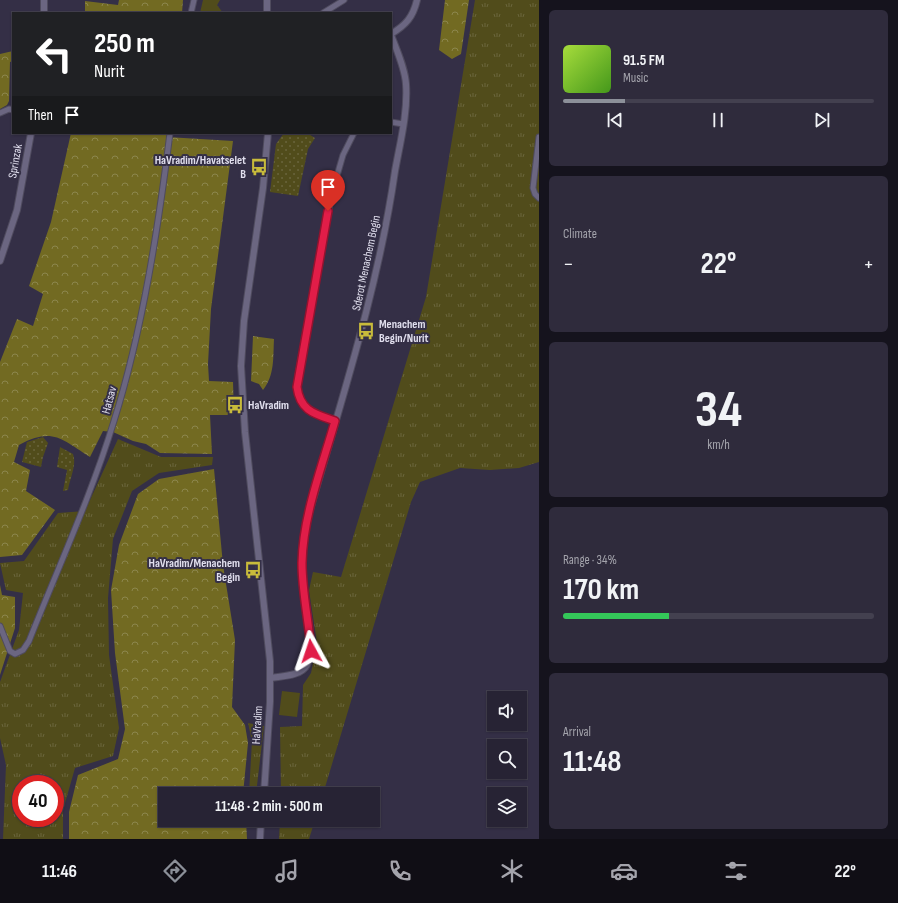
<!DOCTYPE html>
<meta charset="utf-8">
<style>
:root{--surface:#272334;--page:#2f2b3c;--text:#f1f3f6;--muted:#a4a4ac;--line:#43404f;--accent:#8c9099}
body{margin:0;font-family:"Sofia Sans Condensed",sans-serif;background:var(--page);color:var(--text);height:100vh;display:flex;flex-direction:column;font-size:15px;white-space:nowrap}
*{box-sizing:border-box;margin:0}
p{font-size:13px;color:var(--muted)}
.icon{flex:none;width:22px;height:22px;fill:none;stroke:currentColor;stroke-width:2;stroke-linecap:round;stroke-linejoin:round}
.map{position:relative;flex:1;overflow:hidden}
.sheet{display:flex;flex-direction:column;gap:10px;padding:10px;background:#15131d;width:359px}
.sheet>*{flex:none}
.guide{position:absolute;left:12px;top:12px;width:380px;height:122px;border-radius:0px;box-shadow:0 1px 3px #0004,0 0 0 1px var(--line);background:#202124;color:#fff;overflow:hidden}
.controls{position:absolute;left:487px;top:691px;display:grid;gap:8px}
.controls a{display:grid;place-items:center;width:40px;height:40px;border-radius:0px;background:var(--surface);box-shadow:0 1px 3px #0004,0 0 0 1px var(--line);font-size:20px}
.speed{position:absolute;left:12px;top:775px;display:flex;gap:8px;font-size:20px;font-weight:700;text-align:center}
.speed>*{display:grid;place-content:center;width:52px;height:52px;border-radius:50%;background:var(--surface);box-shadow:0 1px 3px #0004,0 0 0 1px var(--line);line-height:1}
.speed .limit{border:6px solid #d22;background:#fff;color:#111}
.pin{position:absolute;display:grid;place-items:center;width:34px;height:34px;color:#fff;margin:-41px -17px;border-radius:50% 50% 50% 0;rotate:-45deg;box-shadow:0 0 4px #0007}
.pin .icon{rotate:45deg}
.me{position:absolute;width:44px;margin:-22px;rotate:355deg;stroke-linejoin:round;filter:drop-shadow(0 0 3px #0008)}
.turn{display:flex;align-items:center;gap:14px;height:84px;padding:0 16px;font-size:18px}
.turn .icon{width:52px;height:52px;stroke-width:2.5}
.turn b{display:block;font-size:28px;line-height:34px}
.then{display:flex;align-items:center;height:38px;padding:0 16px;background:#0003;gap:8px;font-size:15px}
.big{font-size:30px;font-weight:700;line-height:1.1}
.sheet .widget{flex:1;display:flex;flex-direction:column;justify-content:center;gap:6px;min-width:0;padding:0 14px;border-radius:6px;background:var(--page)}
.sheet .dial{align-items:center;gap:0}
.dial b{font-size:52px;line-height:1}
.song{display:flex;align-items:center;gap:12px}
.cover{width:48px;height:48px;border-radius:6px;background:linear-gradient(135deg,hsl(80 70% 55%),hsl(100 70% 35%))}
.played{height:4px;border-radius:2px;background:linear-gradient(90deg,var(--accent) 20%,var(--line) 20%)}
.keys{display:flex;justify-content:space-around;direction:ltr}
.heat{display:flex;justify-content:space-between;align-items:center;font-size:22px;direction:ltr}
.charge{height:6px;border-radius:3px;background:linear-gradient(90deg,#34c759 34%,var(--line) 0)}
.trip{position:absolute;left:158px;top:787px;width:222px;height:40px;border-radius:0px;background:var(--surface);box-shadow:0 1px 3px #0004,0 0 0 1px var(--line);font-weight:700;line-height:40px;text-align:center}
.dock{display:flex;height:64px;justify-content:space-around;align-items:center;background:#100e15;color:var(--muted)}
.dock .icon{width:28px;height:28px}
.dock .selected{color:var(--accent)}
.dock b{font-size:18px;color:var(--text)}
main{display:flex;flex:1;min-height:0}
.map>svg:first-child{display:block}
.grass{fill:url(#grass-tufts);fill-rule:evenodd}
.forest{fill:url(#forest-crowns)}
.park{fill:url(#park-dots)}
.garden{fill:#514c1b}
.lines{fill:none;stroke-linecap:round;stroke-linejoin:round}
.minor-casing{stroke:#4f4b5e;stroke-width:7}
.tertiary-casing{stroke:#4f4b5e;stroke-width:8}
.minor{stroke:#6b6681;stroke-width:5}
.tertiary{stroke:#6b6681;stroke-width:6}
.route-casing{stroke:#92132f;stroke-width:10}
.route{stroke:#e11d48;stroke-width:7}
.labels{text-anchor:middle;stroke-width:4;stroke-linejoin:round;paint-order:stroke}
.poi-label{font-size:12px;font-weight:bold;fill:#e1dfee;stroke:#342f46;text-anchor:end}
.street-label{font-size:12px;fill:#e1dfee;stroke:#342f46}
</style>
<main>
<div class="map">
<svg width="539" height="839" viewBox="0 0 539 839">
<defs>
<pattern id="grass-tufts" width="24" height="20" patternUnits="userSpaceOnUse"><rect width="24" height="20" fill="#514c1b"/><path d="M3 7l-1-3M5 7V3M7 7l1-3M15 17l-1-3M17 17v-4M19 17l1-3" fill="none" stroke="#6a653c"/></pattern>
<pattern id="forest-crowns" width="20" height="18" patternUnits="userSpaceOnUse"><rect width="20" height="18" fill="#726a22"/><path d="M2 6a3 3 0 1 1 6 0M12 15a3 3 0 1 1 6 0" fill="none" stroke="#8c864d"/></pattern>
<pattern id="park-dots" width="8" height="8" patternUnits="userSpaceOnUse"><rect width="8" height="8" fill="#514c1b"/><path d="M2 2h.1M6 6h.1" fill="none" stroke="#6a653c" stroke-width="1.8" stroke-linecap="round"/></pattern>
</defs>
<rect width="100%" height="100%" fill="#342f46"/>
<path class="grass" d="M203,0H220L217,5L223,13H200Z
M475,0H539V462L519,468L490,470L460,468L420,482L411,502L323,794H281L280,727L302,726L303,685L311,673L317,643L309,590L313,572L341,577L426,297Z
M118,439L161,457H213L212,465L159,473L132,491L113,539L108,598L109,655L119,728L113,756L75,768L63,810V839H3L6,765L0,738V682L19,630L23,593L6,590L0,563L24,561L58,513L85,511ZM21,784H55V818H21Z
M248,723L264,726L256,794H249L252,741Z
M280,820H315L309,839H279Z"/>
<path class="forest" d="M119,0H183L182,13H85V1L118,5Z
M445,0H469L461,54L452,59L439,50Z
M13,51V61L10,62L9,101L7,105L0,109V54Z
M71,133H167V137L233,141L211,309L208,364L209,381L233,382L234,415H210L212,454L160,453L146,444L133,441L113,432L103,431L90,457C61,439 53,427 19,445L14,462L30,470L26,491L55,510L22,555L0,557V362L17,319L33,326L43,294L29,286L51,222Z
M253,336L274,339C273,357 275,375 263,390L259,384L251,381Z
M214,469L223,565L235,640L232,707L245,725L248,743L243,794H165V820H246L247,839H69V812L78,775L118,759L125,729L115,653L111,590L119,545L138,494L159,479Z
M0,585L2,595L15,597V628L0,675Z"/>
<path class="park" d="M284,133H307L315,138L308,149L298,196L270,192L276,144Z
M43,437L48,443L43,457L41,467L22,462L27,442Z
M60,447L73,454C77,465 70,478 68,490L63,491L67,470L57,467Z"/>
<path class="garden" d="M282,691L300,693L297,717L279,715Z"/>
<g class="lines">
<g class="minor-casing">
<path id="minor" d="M191,13L194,0
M323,13L344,0
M0,113L9,109L13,110
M391,122L403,124
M539,137L533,188L535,194L539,198
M335,421C307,412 296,407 298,375L332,193L343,155L354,133
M0,626L10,651L15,654L23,650L29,641C58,568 91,496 114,421C143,328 158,229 170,133"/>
</g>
<g class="tertiary-casing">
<path id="tertiary" d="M267,0V13
M44,13V0
M391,34C406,25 413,17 417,0
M0,261L17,210L31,133
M271,678C282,676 301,676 307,665C317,649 303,597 302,577C301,558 304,539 307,520C340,404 378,290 395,171C400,143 408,113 406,84C405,68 397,51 391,35
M264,794L270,702V661L245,432L241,366L244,321L263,188L268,133
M260,839L261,820"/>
</g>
<use href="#minor" class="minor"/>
<use href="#tertiary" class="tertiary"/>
</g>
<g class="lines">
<g class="route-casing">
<path id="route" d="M311,651C309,621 302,593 302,563C303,515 322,467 335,421C315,414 300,411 297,387L328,211"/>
</g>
<use href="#route" class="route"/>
</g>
<defs>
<g id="bus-bare" transform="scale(1.38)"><path d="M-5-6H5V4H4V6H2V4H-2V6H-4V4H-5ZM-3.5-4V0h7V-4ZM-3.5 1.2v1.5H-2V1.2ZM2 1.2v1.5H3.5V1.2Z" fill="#c8bb3b" stroke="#342f46" stroke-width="2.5" paint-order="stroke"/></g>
</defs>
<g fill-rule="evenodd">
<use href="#bus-bare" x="259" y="167"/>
<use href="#bus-bare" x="366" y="331"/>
<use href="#bus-bare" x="235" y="405"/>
<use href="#bus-bare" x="253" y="570"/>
</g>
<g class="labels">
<g class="poi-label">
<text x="246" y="164">HaVradim/Havatselet<tspan x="246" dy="14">B</tspan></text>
<text x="379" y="328" text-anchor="start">Menachem<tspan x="379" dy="14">Begin/Nurit</tspan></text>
<text x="248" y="409" text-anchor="start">HaVradim</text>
<text x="240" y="567">HaVradim/Menachem<tspan x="240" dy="14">Begin</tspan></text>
</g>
<g class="street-label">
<text transform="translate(15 161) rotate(-80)" y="4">Sprinzak</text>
<text transform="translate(366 263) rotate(-78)" y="4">Sderot Menachem Begin</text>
<text transform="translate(109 400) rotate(-75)" y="4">Hatsav</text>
<text transform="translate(257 725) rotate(-86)" y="4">HaVradim</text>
</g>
</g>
</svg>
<div class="controls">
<a><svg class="icon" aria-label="sound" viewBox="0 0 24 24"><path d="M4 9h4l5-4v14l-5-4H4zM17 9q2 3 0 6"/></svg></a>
<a><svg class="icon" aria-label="search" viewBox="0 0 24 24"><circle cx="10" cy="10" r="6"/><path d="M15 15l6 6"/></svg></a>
<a><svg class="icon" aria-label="layers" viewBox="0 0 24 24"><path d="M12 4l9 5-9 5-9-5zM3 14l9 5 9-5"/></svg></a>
</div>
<div class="speed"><div class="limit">40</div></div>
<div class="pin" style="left:328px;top:211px;background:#d93025"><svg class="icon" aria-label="arrive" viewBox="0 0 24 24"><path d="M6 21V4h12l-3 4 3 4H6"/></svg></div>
<svg class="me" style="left:311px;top:651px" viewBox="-20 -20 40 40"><path d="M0-17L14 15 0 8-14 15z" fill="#e11d48" stroke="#fff" stroke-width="4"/></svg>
<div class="trip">11:48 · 2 min · 500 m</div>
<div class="guide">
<div class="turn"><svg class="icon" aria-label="left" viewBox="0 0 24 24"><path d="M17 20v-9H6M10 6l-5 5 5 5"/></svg><div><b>250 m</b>Nurit</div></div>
<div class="then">Then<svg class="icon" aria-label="arrive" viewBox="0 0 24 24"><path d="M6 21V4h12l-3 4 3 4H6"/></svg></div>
</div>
</div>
<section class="sheet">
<div class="widget">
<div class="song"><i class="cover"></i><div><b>91.5 FM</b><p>Music</p></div></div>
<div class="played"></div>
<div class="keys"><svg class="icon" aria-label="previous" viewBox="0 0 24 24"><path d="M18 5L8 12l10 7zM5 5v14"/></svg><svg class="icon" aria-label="pause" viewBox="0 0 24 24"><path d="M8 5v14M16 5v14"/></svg><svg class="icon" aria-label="next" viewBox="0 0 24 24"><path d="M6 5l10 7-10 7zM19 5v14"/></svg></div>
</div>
<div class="widget"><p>Climate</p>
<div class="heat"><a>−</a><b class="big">22°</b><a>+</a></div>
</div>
<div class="widget dial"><b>34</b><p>km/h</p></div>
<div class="widget"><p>Range · 34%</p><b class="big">170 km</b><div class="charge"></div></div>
<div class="widget"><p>Arrival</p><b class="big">11:48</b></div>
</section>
</main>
<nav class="dock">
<b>11:46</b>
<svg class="icon selected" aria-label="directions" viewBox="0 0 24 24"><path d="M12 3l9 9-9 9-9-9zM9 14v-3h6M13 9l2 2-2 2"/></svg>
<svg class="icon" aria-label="music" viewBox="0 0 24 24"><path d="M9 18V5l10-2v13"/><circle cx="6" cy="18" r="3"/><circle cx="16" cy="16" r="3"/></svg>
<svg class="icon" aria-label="phone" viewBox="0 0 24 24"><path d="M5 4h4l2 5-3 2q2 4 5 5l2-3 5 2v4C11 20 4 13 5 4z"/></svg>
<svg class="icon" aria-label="climate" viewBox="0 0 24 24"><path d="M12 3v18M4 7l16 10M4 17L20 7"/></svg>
<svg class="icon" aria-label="car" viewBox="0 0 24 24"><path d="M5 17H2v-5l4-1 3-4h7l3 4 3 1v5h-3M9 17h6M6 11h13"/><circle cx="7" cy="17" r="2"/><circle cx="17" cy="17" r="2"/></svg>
<svg class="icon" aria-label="filters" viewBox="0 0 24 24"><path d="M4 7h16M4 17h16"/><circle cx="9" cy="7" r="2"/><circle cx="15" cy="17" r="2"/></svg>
<b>22°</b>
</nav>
